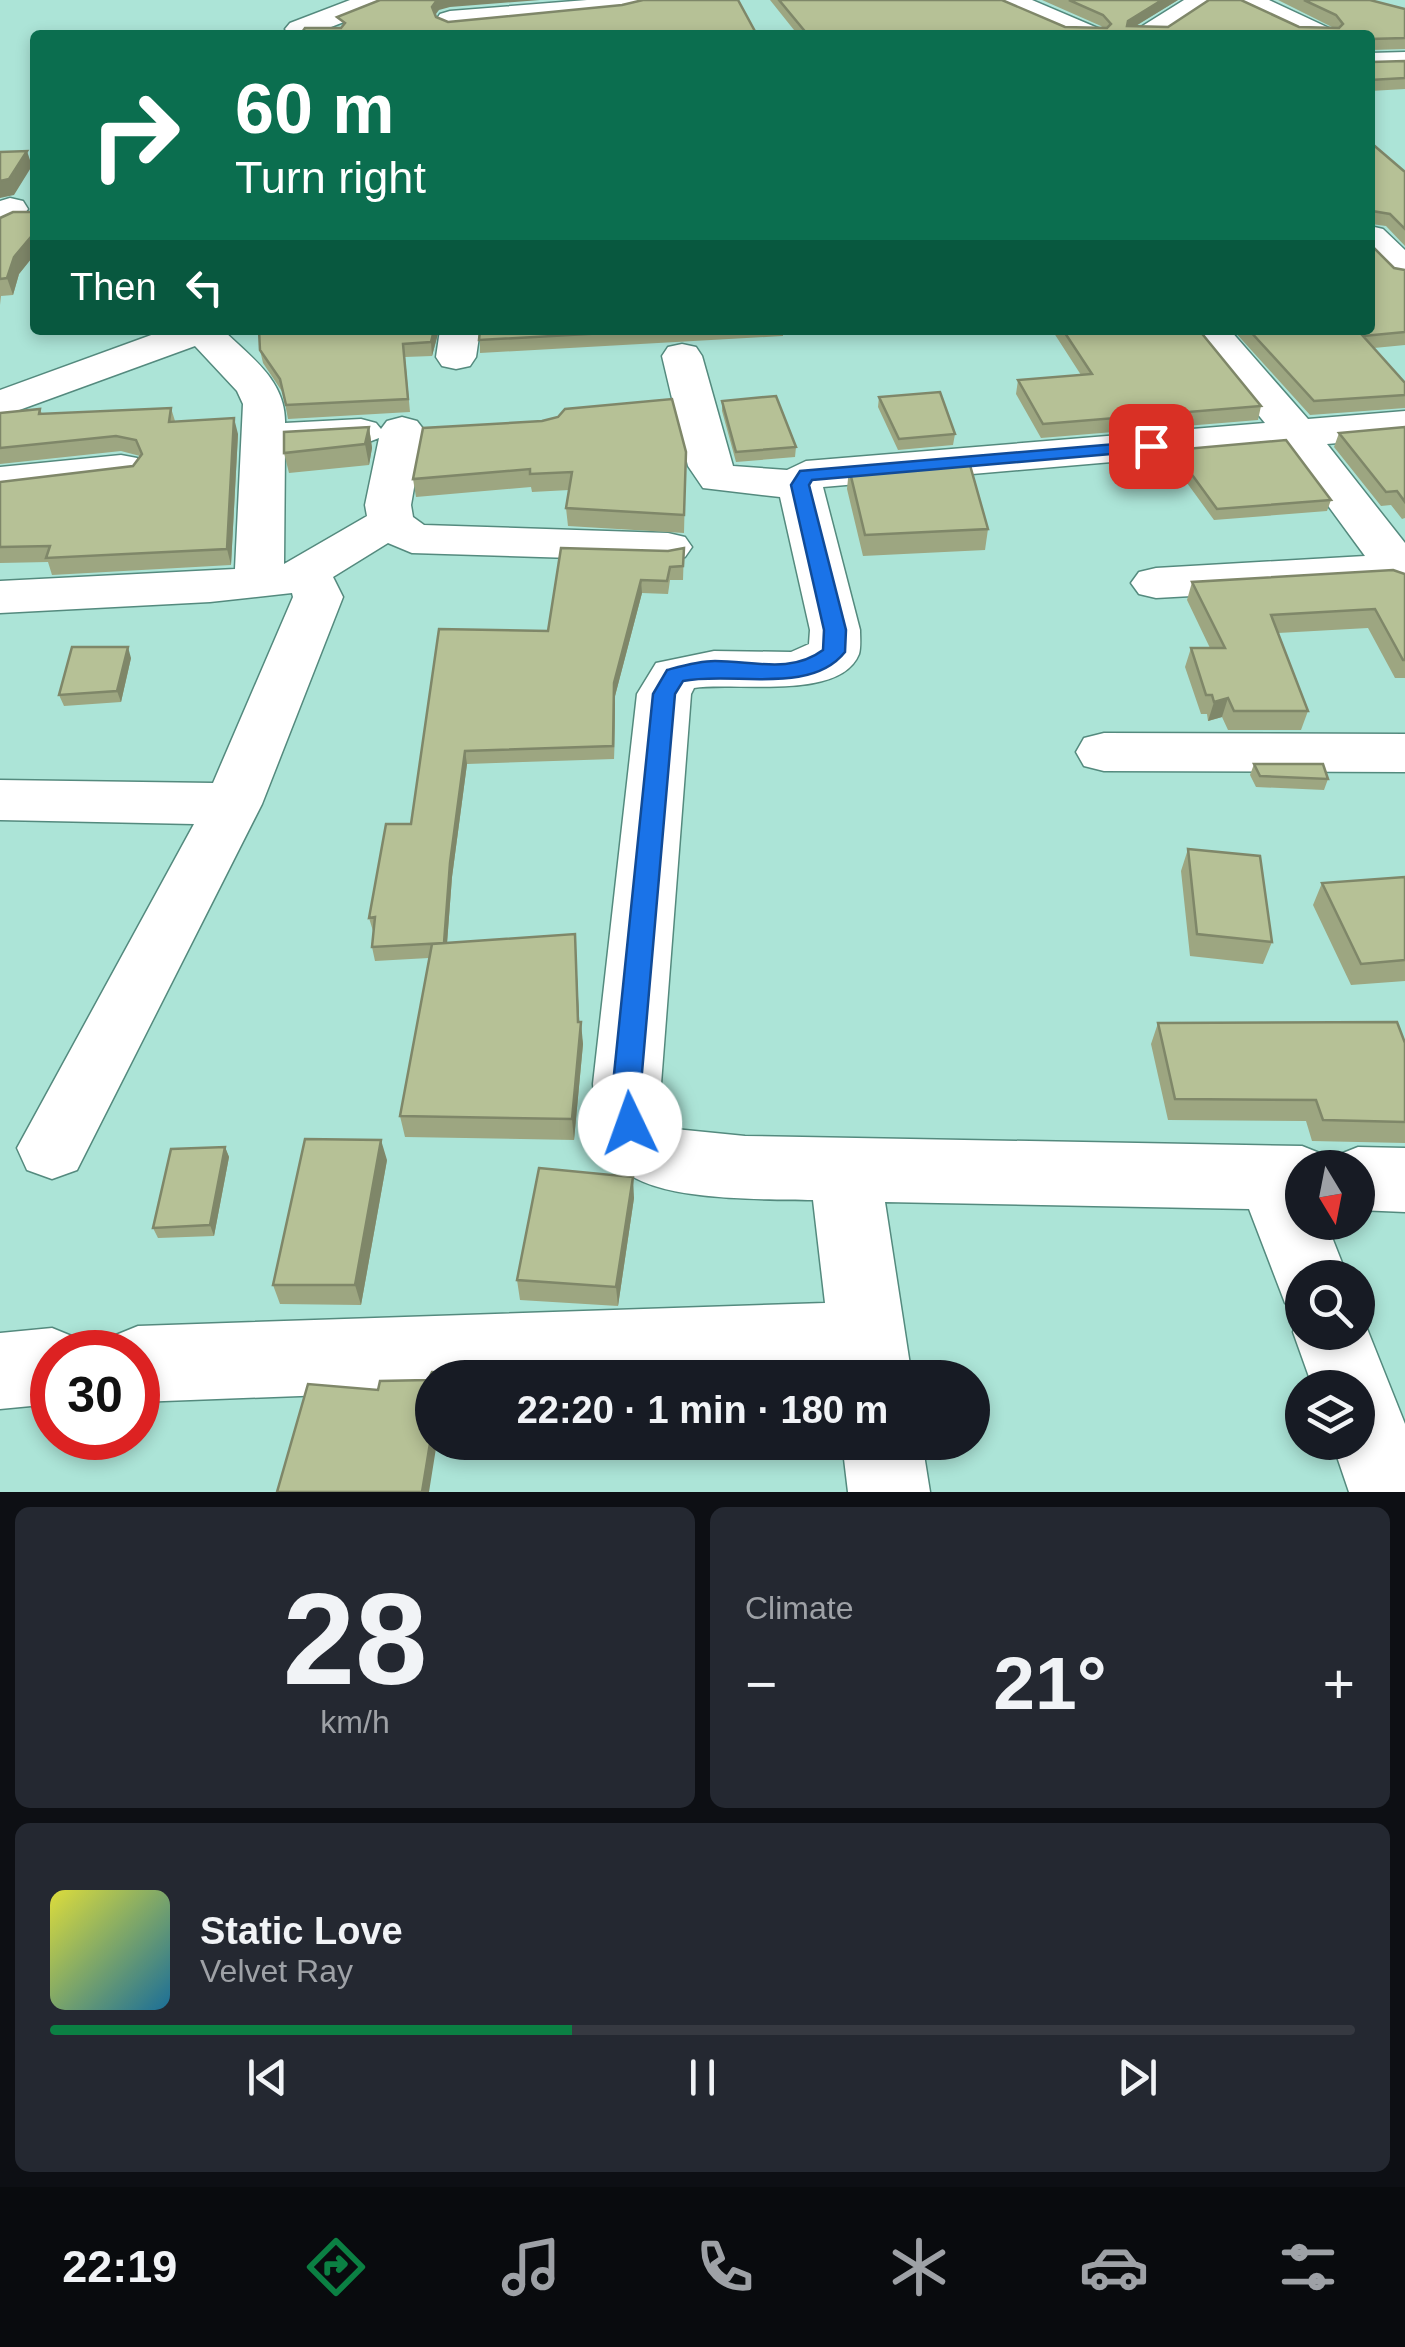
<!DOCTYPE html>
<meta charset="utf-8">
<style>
:root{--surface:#171b24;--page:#242831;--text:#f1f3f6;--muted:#9ea1a6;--line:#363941;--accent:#0b8043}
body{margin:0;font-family:Helvetica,sans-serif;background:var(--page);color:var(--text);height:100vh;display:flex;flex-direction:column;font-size:38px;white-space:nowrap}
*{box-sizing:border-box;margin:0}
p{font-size:32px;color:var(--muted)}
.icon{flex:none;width:55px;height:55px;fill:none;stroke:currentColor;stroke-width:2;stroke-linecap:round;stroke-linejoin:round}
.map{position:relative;height:1492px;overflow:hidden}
.side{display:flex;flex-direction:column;gap:15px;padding:15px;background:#0d0f14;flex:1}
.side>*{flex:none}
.banner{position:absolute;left:30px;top:30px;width:1345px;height:305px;border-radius:10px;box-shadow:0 5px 15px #0003;background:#0b6e4f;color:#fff;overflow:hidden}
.needle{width:65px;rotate:170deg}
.controls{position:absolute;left:1285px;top:1150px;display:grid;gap:20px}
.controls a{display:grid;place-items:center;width:90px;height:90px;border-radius:50%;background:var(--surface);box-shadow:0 5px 15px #0003;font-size:50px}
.speed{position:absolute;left:30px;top:1330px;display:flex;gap:20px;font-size:50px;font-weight:700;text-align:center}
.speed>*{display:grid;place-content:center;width:130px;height:130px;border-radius:50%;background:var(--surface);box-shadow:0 5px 15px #0003;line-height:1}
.speed .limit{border:15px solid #d22;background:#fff;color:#111}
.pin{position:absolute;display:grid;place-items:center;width:85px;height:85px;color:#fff;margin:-42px;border-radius:20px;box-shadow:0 5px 15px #0006}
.me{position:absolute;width:110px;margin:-55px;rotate:357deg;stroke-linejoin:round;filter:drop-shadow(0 0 8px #0008)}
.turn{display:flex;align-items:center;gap:35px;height:210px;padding:0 40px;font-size:45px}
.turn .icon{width:130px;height:130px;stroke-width:2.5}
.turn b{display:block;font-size:70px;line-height:85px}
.then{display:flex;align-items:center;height:95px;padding:0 40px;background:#0003;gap:20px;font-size:38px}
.big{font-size:75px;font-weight:600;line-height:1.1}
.side .card{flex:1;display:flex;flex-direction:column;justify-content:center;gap:15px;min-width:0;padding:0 35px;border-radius:15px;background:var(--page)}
.side .dial{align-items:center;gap:0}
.dial b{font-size:130px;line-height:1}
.song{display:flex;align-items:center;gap:30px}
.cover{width:120px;height:120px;border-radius:15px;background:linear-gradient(135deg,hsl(60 70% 55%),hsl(200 70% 35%))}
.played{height:10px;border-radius:5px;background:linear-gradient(90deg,var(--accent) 40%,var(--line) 40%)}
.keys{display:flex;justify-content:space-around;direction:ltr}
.heat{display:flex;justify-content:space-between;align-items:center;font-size:55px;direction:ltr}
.side .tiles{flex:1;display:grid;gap:15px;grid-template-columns:1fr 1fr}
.card:last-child{grid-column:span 2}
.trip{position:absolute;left:415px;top:1360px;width:575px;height:100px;border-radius:50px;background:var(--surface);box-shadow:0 5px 15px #0003;font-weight:600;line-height:100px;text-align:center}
.menu{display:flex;height:160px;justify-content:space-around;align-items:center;background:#090b0e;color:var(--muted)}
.menu .icon{width:70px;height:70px}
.menu .active{color:var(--accent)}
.menu b{font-size:45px;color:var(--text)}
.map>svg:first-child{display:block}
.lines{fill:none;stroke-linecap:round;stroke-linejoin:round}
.minor-casing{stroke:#548a7e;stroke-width:3}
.tertiary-casing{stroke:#548a7e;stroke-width:3}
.minor{fill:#fff;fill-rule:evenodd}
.tertiary{fill:#fff;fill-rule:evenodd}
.wall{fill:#9da681}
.shaded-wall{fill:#7f8769}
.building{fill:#b6c196;stroke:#7f8769;stroke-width:2.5}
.route{fill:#1a73e8;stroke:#114b97;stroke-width:2.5}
</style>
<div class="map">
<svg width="1405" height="1492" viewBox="0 0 1405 1492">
<rect width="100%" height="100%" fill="#ace4d7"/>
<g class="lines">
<g class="minor-casing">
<path id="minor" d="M350,0H389L385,6L331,27L343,35H290L285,29L290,23Z
M587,0H656C640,20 483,26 450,29L440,26L436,20L440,14L450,11Z
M994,0H1032L1100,29L1105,35H1065L998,6Z
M1232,0H1269L1331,29L1336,35H1298L1236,6Z
M1405,52V70L1370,71V53Z
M10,198L23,201L28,209L13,229L0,232V201Z
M1370,226L1383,229L1405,250V281L1392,278L1370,257Z
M223,330C251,357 286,381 285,423L361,419L376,423L381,429L387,421L402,417L417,421L424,430L411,505L413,517L424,525L668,533L685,537L692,547L685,557L668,561L412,553L388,543L333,577L343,597L262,804L77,1170L52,1179L27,1170L17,1148L194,824L0,820V780L213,783L293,597L292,593L210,602L0,613V581L235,569L243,404L237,391L181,331ZM379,438L365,505L367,516L284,564L285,449L361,445Z
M440,330H480L476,357L470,366L456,369L442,366L436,357Z
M1189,330H1230L1308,419L1405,411V437L1327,444L1405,543V591L1386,585L1156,598L1139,594L1131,583L1139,572L1156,568L1365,556L1285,447L823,487L860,630C860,637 861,647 859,654C840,702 732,681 694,688L691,694L661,1084L666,1120L675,1129L745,1136L1302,1146L1327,1156L1330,1163L1333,1157L1358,1147L1405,1148V1212L1358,1210V1168H1302V1222H1326L1348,1278H1302V1310L1285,1303L1249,1209L885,1202L912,1378H432V1391L138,1402V1352H104L111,1337L138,1326L825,1303L813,1200C767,1199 658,1202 624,1170C601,1149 595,1113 593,1084L637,694L656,663L714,651L791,652L809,644L810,630L780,497L703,488L688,466L662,356L668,347L682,344L696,347L702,356L733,466L787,470L806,461L1265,423Z
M121,455L137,458L143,468L137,478L0,495V467Z
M1104,733L1405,734V772L1104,771L1084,766L1076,752L1084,738Z
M1358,1306L1405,1424V1492H1349L1332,1442H1358V1388H1313L1293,1332L1302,1310V1332H1358Z
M52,1328L79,1339L85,1352H52V1404L0,1409V1333Z
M842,1442H922L930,1492H848Z"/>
</g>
<g class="tertiary-casing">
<path id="tertiary" d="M1184,0H1218L1164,35H1128Z
M165,330H223L217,338L0,417V390Z"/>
</g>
<use href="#minor" class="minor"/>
<use href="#tertiary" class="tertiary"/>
</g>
<path class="wall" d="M770,0H1002L1065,27L1103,28L1101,26L1042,0H1178L1135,26L1334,28L1278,0H1370L1405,9V49L1371,50V62L1405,61V89L1370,91V35H798Z
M1370,142L1405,172V246L1386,226L1371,224L1370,244L1394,268L1405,270V345L1374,348L1405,383V408L1310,415L1233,330H1370Z
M35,212V254L19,274L13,295L1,296L0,305V218Z
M439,330L432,356L405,357L410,412L288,419L283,393L263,363L260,350Z
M480,330H783V336L480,353Z
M1052,330H1199L1261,406L1258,420L1041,438L1016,394L1018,380L1081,375Z
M879,397L955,434L953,445L898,450L878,407Z
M722,401L796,447L795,457L736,462L722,411Z
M171,408L175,421L238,434L231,565L52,575L48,562L0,563V482L133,466L140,456L121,451L0,464V413L40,409L42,414Z
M369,427L372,448L369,465L289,473L284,453Z
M1405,427V518L1402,519L1391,505L1381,506L1334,447L1339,433Z
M1174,450L1331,500L1327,511L1214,520L1171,461Z
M686,452L684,533L568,526L566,508L569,490L532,492L531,487L416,497L413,479Z
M849,468L988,529L985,550L863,556L847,489Z
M684,548L683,580H670L668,594L642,593L615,696L614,759L467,764L452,877L447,943L575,934L579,1022L583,1044L574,1140L405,1137L400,1116L429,958L375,961L372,947L373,931L369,918L411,824L548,631L668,551Z
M1405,574V678H1395L1368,628L1278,633L1308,711L1301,730H1228L1222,717L1208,721L1207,714H1201L1185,667L1191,648H1210L1187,600L1192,582Z
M131,658L121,702L64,706L59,695Z
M1254,764L1328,779L1324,790L1256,787L1250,775Z
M1188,849L1272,942L1263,964L1190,956L1181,871Z
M1405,877V981L1351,985L1313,905L1322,883Z
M1158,1023L1405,1043V1143L1312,1141L1306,1121L1168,1120L1151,1044Z
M225,1147L229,1157L214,1236L158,1238L153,1228Z
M387,1160L361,1305L280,1304L273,1285Z
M634,1198L618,1306L520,1300L517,1280Z"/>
<path class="shaded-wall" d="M437,0H540L450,7L439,10L433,18L432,7Z
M1162,0H1178L1126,32L1128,21Z
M27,151L32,166L14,195L0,198V181Z
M35,232V254L19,274L13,295L7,278L14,257Z
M434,330H439L432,356L431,342Z
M234,418L238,434L231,565L227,549Z
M369,427L372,448L369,465L365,444Z
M641,580L642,593L615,696L614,759V683Z
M128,647L131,658L121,702L117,691Z
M1228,698L1222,717L1208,721L1214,702Z
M465,751L467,764L452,877L446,957L444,943L450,863Z
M575,934L580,1037L581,1022L583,1044L574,1140L572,1119L578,1022Z
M381,1140L387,1160L361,1305L355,1285Z
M225,1147L229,1157L214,1236L210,1225Z
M633,1177L634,1198L618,1306L616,1287Z
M432,1431V1442H437L429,1492H422Z"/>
<path class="building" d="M380,0H437L432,7L436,17L448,22L622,5L643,0H738L757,35H300L305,28H341L345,23L337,17Z
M779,0H1002L1065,27L1107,28L1111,24L1103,15L1069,0H1162L1128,21L1127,26L1168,27L1209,0H1241L1299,27L1339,28L1343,24L1336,15L1304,0H1370L1405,9V38L1370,39L1371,62L1405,61V78L1370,80V35H808Z
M1370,142L1405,172V229L1390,214L1372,211L1370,244L1394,268L1405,270V332L1363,336L1405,383V395L1314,401L1249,330H1370Z
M27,151L9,179L0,181V152Z
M13,212H35V232L14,257L7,278L0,279V218Z
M259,330H434L431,342L403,344L408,399L286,405L280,379L260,350Z
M480,330H658L479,340Z
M1063,330H1199L1261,406L1043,424L1018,380L1092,374Z
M940,392L955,434L899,439L879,397Z
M776,396L796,447L736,452L722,401Z
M672,399L686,452L684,515L566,508L572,472L530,474V469L413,479L423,428L542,421L558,417L565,409Z
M171,408L169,422L234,418L227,549L46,558L50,546L0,547V482L133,466L142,454L136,440L116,436L0,448V413L40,409L39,414Z
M369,427L365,444L284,453V432Z
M1405,427V502L1397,491L1386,492L1339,433Z
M1286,440L1331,500L1217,509L1174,450Z
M968,458L988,529L865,535L849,468Z
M561,548L668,551L684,548L683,566L670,567L667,581L641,580L614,683L613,746L465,751L450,863L444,943L372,947L375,917L369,918L386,824H411L439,629L548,631Z
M1393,570L1405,574V660H1403L1375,609L1271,615L1308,711H1234L1228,698L1214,702L1212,695H1206L1191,648H1225L1192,582Z
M72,647H128L117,691L59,695Z
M1254,764H1323L1328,779L1260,776Z
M1188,849L1260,856L1272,942L1197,934Z
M1405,877V960L1361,964L1322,883Z
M575,934L578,1022H581L572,1119L400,1116L432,944Z
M1397,1022L1405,1043V1122L1323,1120L1316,1100L1175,1099L1158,1023Z
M305,1139L381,1140L355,1285H273Z
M225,1147L210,1225L153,1228L171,1149Z
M539,1168L633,1177L616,1287L517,1280Z
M432,1372L442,1373L441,1378H432V1431L422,1492H277L308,1384L378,1390L380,1381L428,1380Z"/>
<path class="route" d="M1151,441L1160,446L1157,450L812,480L809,485L846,630L845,652C810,696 732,671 683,681L675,694L641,1084L644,1124L640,1132L630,1136L620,1132L613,1084L653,694L667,670C682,666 699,661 715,661C753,661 791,674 823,650L824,630L791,485L800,471Z"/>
</svg>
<div class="controls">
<a><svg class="needle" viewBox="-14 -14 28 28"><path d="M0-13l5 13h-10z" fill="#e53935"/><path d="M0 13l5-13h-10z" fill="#9ea1a6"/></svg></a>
<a><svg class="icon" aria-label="search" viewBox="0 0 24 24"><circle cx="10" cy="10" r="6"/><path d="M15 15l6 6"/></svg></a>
<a><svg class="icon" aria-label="layers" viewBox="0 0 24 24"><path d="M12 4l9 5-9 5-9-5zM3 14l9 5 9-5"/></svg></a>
</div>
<div class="speed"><div class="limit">30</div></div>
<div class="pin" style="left:1151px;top:446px;background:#d93025"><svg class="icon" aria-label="arrive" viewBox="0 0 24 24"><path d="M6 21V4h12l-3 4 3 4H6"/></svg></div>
<svg class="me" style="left:630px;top:1124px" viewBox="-20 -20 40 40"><circle r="19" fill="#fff"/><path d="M0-13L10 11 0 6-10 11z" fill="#1a73e8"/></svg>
<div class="trip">22:20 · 1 min · 180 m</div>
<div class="banner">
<div class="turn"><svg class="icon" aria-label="right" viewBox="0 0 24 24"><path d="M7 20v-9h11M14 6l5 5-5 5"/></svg><div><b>60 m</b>Turn right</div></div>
<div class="then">Then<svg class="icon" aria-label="left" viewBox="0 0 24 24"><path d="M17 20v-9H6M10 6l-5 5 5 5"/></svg></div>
</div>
</div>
<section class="side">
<div class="tiles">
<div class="card dial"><b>28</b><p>km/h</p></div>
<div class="card"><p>Climate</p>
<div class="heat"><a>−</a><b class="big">21°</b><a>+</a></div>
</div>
<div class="card">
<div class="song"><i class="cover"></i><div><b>Static Love</b><p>Velvet Ray</p></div></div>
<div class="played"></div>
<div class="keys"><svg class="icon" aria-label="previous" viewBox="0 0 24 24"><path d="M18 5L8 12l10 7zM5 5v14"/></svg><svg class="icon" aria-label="pause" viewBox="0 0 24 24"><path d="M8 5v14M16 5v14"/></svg><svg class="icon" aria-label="next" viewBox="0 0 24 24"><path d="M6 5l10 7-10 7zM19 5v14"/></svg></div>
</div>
</div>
</section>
<nav class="menu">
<b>22:19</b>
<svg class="icon active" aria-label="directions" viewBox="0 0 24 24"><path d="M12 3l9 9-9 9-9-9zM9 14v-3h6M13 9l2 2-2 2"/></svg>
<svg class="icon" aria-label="music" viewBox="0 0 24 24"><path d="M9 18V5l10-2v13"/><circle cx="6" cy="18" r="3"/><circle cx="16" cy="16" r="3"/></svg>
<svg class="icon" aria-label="phone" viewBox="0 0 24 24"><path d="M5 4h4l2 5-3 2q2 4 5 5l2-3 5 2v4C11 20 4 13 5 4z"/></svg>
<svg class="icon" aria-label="climate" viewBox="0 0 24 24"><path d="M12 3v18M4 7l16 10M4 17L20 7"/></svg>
<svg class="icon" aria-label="car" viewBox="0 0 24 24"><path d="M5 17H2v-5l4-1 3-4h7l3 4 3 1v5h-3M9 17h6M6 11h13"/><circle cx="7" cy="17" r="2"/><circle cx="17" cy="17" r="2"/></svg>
<svg class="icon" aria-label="filters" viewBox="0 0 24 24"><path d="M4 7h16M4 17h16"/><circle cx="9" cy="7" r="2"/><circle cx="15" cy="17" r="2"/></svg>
</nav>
